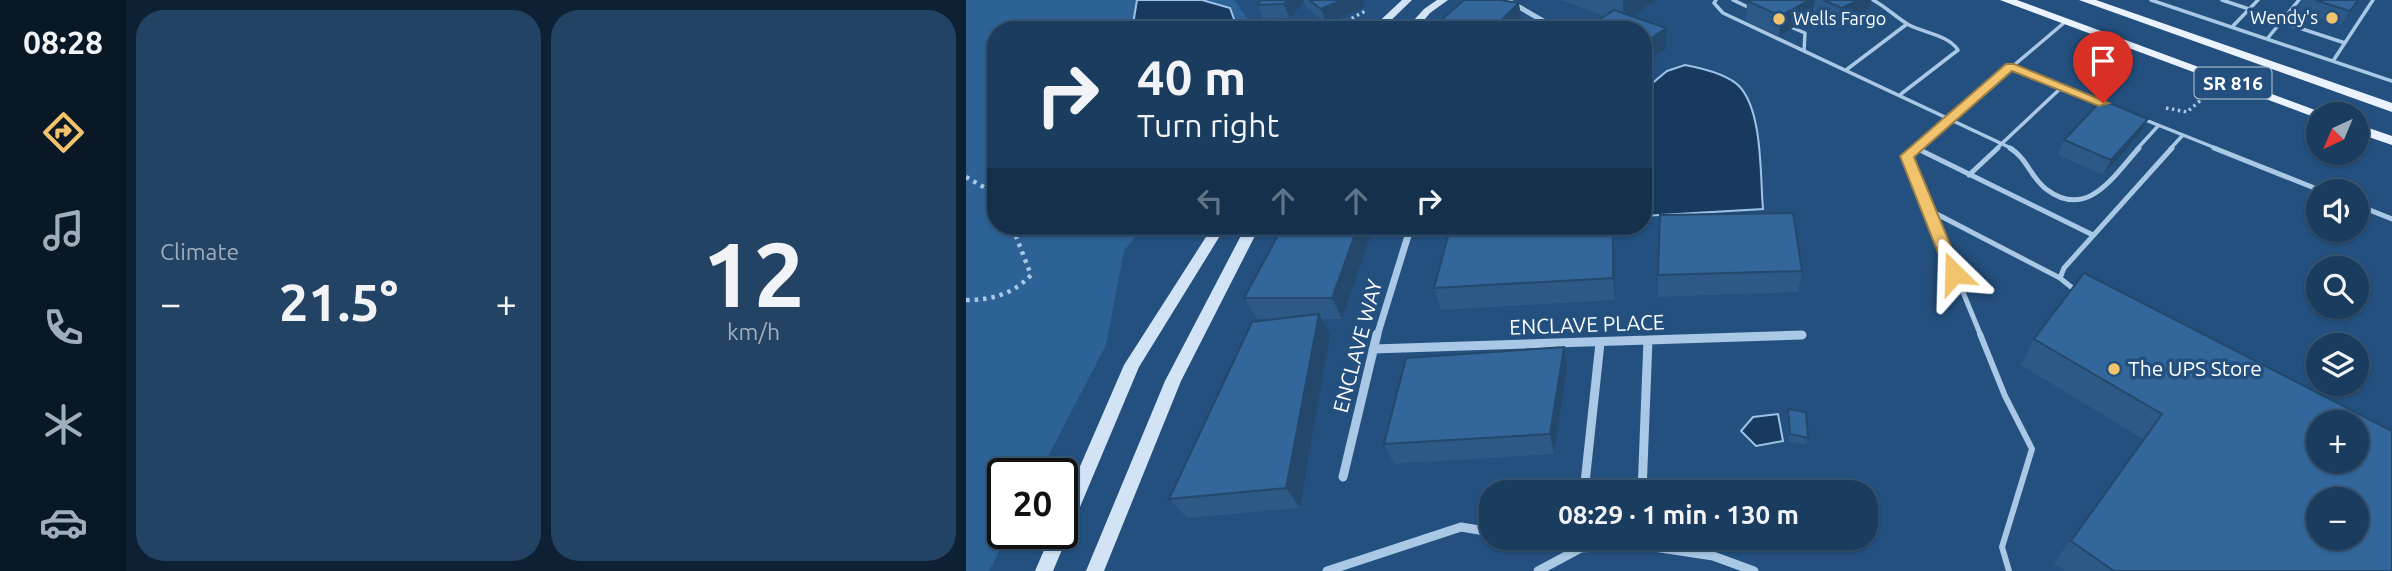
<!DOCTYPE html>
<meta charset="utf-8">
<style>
:root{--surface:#1a3c5e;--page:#234364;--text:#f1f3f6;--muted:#9fadbc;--line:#385673;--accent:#f1c36c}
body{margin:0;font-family:Ubuntu,sans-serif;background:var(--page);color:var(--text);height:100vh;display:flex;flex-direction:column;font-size:26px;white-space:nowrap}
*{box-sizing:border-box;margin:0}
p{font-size:23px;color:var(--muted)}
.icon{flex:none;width:38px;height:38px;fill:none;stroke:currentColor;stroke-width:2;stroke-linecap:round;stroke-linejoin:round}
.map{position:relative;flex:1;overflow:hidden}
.drawer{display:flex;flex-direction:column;gap:10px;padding:10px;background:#0e2134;width:840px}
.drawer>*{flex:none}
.hud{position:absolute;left:21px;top:21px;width:665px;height:214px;border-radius:28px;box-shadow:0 2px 5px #0004,0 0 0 2px var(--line);background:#1a3c5e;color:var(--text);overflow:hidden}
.needle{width:46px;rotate:224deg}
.fabs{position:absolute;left:1340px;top:102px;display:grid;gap:14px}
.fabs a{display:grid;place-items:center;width:63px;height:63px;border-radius:50%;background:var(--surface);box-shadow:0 2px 5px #0004,0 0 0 2px var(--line);font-size:35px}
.speed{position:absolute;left:21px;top:458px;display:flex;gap:14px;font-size:35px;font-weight:700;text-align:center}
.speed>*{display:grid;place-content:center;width:91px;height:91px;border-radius:50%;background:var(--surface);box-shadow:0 2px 5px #0004,0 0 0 2px var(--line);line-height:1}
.speed .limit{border:4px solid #111;border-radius:10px;background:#fff;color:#111}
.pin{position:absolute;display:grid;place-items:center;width:60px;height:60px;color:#fff;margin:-72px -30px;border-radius:50% 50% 50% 0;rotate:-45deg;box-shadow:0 0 7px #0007}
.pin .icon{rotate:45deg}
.me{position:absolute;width:77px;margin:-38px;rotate:338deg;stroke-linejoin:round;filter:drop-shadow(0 0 5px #0008)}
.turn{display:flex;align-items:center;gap:24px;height:147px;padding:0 35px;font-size:32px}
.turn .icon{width:91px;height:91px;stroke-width:2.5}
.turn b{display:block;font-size:49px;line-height:60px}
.lanes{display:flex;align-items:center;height:66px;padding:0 35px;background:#0003;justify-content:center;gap:35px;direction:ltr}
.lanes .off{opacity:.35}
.big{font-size:52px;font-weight:700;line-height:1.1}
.drawer .widget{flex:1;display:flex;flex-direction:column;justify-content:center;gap:10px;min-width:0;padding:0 24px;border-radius:28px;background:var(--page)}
.drawer .dial{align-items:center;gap:0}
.dial b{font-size:91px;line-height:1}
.heat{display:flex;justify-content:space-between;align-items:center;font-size:38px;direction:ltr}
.drawer .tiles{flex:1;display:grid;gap:10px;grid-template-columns:repeat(2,1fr)}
.trip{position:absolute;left:513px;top:480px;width:399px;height:70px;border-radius:28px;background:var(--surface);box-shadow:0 2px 5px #0004,0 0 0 2px var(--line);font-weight:700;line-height:70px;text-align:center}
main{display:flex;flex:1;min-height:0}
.menu{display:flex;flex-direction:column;width:126px;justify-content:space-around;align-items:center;background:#0a1826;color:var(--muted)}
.menu .icon{width:49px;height:49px}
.menu .selected{color:var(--accent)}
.menu b{font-size:32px;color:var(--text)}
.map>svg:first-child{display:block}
.green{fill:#2d6296}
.water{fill:#183a5e;stroke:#9cc3e7;stroke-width:2}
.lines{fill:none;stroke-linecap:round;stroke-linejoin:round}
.path-far1{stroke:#a8c8e6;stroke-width:3.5;stroke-dasharray:2.5 3.5;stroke-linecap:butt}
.path{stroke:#a8c8e6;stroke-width:4.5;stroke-dasharray:3.5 5;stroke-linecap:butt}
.lane-far2{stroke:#a8c8e6;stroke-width:3.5}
.lane-far1{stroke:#a8c8e6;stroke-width:5}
.lane{stroke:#a8c8e6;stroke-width:6}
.street-far2{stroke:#a8c8e6;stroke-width:5}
.street-far1{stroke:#a8c8e6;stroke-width:7}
.street{stroke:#a8c8e6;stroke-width:9}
.secondary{fill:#d2e3f5;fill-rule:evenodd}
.primary{fill:#eaf2fd;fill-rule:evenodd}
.wall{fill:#2c5985}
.shaded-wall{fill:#24486c}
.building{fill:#33679b;stroke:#24486c;stroke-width:2;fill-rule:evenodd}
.route{fill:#f1c36c;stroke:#9d7f46;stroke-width:2}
.poi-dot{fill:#f1c36c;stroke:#23507e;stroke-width:2.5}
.labels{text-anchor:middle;stroke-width:7;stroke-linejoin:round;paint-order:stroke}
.far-poi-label{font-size:18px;fill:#fff;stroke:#23507e;text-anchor:end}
.shield{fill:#23507e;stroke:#bdcad8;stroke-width:2}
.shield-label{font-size:19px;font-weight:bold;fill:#fff}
.street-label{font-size:21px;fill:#fff;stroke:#23507e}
.poi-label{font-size:21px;fill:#fff;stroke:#23507e;text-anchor:start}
</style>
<main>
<nav class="menu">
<b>08:28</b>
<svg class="icon selected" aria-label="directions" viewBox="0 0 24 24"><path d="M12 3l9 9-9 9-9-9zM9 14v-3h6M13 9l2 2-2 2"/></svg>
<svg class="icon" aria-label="music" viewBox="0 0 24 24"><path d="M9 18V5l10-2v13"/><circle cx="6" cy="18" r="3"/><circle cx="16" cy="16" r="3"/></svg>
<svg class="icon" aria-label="phone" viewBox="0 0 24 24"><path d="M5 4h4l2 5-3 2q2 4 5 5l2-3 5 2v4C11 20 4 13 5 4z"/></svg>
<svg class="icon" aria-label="climate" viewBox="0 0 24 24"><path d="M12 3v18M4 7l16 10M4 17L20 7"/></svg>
<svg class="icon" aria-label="car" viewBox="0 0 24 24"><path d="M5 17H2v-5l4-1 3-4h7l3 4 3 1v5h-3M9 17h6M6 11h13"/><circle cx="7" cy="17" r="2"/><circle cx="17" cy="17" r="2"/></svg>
</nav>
<section class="drawer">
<div class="tiles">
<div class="widget"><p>Climate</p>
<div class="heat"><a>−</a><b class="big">21.5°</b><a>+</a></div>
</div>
<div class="widget dial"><b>12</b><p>km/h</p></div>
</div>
</section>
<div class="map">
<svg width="1426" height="571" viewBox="0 0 1426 571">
<rect width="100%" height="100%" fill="#23507e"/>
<path class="green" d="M0,0H268L290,30H30V226H178L158,251L140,345L73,474H37V534H42L23,571H0Z"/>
<path class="water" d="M171,0H236L264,8L272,30H166Z
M719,65C735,68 763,75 774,87C797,113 794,176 797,209L677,216V91L701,71Z
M812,414L817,441L790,446L775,431L787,417Z"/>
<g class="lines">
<path class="path-far1" d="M302,28L337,23L341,30
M352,30L372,26L401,10
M1200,108L1221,112L1236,99"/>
<path class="path" d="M0,177L30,194
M0,300C26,300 47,294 65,275L46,226"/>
<path class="lane-far2" d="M750,0L748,3L757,13L1047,149
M767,0L786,9
M907,0C920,7 931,18 943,25C959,33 982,35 992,50L935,94
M1185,0L1426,81
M1256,0L1283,9
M1315,22L1379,43
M1266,27L1292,0
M827,28L839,33L838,51
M1301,39L1333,0
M1367,61L1407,0
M1044,66L1139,104
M880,70L941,24
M1177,119L1252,149
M950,148L953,149
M949,149L1099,22
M1030,149L1096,87
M1171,149L1192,126
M1204,149L1217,135"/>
<path class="lane-far1" d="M950,148L1127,235
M951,148L941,156L1015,336
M1044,148C1061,158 1065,178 1080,189C1122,221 1148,175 1173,148
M1248,148L1356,191
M1003,175L1032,148
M1391,205L1426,219
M963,210L1094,278
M1110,291L1094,278L1098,268L1206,148"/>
<path class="lane" d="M1014,334L1039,396L1066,449L1036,547L1043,571"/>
<path class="street-far2" d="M541,0L593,30"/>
<path class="street-far1" d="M411,336L445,226
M798,336L836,335"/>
<path class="street" d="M407,349L836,335
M377,477L411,334
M618,492L634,343
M676,492L682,340
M553,537L613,548L675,545L747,556L788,571
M361,571L495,527L525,532
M572,571L613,549"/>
<path class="secondary" d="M436,0H446L415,30H404Z
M471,0H482L464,13L450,30H439L458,9Z
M247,226H260L173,367L87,571H69L85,534H96V508L158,365Z
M280,226H294L215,381L138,571H120L199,381Z"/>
<path class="primary" d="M1034,0H1051L1360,114H1353V118L1348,117Z
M1113,0H1130L1426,103V112Z
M1391,124L1426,136V145L1391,133Z"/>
</g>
<path class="wall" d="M295,0H397L399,7L360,23L341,8L338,2L324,18L297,19L292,5Z
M594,0H690L666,16L700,28V49L677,65V30Z
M783,0H905L903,8L900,10L899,15L873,28L846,16L813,36L780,21L781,1Z
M1337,0H1393L1375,25L1331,11Z
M1174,134L1137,175L1092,155L1098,140Z
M317,226H408L376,319H356L364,335L334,508L221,518L203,499L310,319H291L278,298Z
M647,226L649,300L475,310L468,288Z
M836,271L832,292L692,297V275Z
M1068,339L1426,431V571H1099L1088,563L1177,439L1055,365Z
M601,368L588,454L428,464L418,444Z
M822,409L842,438L840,445L823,442L821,417Z"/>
<path class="shaded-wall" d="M322,0H337L338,2L324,18L318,4Z
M376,0H397L399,7L360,23L355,9Z
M660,0H690L658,22L657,2Z
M843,0H849L846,16L813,36L815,16Z
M892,0H905L903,8L900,10L899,15L873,28L876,8Z
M1392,0H1393L1375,25L1384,11Z
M553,3L556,23L549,30H525Z
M700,28V49L677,65V44Z
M1182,119L1174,134L1137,175L1145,160Z
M392,226H408L376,319L366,298Z
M647,226L648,240L649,300L647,278Z
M353,314L364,335L334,508L320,488Z
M598,347L601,368L588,454L584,434Z"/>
<path class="building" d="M295,0H322L318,4L292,5Z
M343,0H376L355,9Z
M498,0H534L553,3L525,30H464Z
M783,0H843L815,16L781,1Z
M857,0H892L876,8Z
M1349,0H1392L1384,11Z
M648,10L700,28L677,44V30H617Z
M1136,100L1182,119L1145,160L1098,140Z
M827,213L836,271L692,275L694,215Z
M317,226H392L366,298H278Z
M531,226H647V278L468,288L484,229Z
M1118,273L1426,431V571H1148L1105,541L1196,414L1068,339ZM1353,422H1391V460H1353ZM1353,499H1391V537H1353Z
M353,314L320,488L203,499L286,322Z
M598,347L584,434L418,444L440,358Z
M822,409L840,412L842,438L824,434Z"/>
<path class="route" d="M1040,64H1048L1143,103L1133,106L1046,71L948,157L996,273L988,278L980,273L934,156Z"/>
<g class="poi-dot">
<circle cx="1366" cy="18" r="7"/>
<circle cx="813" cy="19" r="7"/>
<circle cx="1148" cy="369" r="7"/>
</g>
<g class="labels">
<g class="far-poi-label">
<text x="1352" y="24">Wendy's</text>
<text x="827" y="25" text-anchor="start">Wells Fargo</text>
</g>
<rect class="shield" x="1228.5" y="67.5" width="77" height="31" rx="5"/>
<g class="shield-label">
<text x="1267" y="90">SR 816</text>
</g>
<g class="street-label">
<text transform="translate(621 325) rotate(-2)" y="7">ENCLAVE PLACE</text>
<text transform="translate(392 346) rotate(-75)" y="7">ENCLAVE WAY</text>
</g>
<g class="poi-label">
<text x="1162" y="376">The UPS Store</text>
</g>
</g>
</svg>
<div class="fabs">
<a><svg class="needle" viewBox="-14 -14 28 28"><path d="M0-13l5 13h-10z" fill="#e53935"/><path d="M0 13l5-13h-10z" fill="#9fadbc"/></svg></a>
<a><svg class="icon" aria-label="sound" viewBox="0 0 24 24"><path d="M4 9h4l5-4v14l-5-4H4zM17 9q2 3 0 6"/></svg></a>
<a><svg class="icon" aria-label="search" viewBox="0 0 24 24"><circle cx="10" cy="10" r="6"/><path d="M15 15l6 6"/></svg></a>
<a><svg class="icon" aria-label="layers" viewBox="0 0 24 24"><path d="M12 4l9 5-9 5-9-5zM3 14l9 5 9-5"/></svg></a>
<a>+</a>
<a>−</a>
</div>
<div class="speed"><div class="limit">20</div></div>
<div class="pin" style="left:1137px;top:103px;background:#d93025"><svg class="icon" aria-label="arrive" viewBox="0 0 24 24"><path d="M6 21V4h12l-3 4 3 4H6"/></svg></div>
<svg class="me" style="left:988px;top:273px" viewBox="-20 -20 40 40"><path d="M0-17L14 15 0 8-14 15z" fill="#f1c36c" stroke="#fff" stroke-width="4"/></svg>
<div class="trip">08:29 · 1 min · 130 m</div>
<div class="hud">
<div class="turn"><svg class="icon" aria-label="right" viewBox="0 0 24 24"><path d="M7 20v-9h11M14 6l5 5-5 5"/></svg><div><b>40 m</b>Turn right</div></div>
<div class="lanes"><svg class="icon off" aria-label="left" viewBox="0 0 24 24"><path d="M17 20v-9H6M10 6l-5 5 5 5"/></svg><svg class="icon off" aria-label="ahead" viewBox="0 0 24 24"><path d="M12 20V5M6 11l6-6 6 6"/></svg><svg class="icon off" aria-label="ahead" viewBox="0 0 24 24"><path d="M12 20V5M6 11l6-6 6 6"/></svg><svg class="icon" aria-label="right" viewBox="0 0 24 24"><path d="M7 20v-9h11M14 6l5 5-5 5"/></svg></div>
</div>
</div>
</main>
